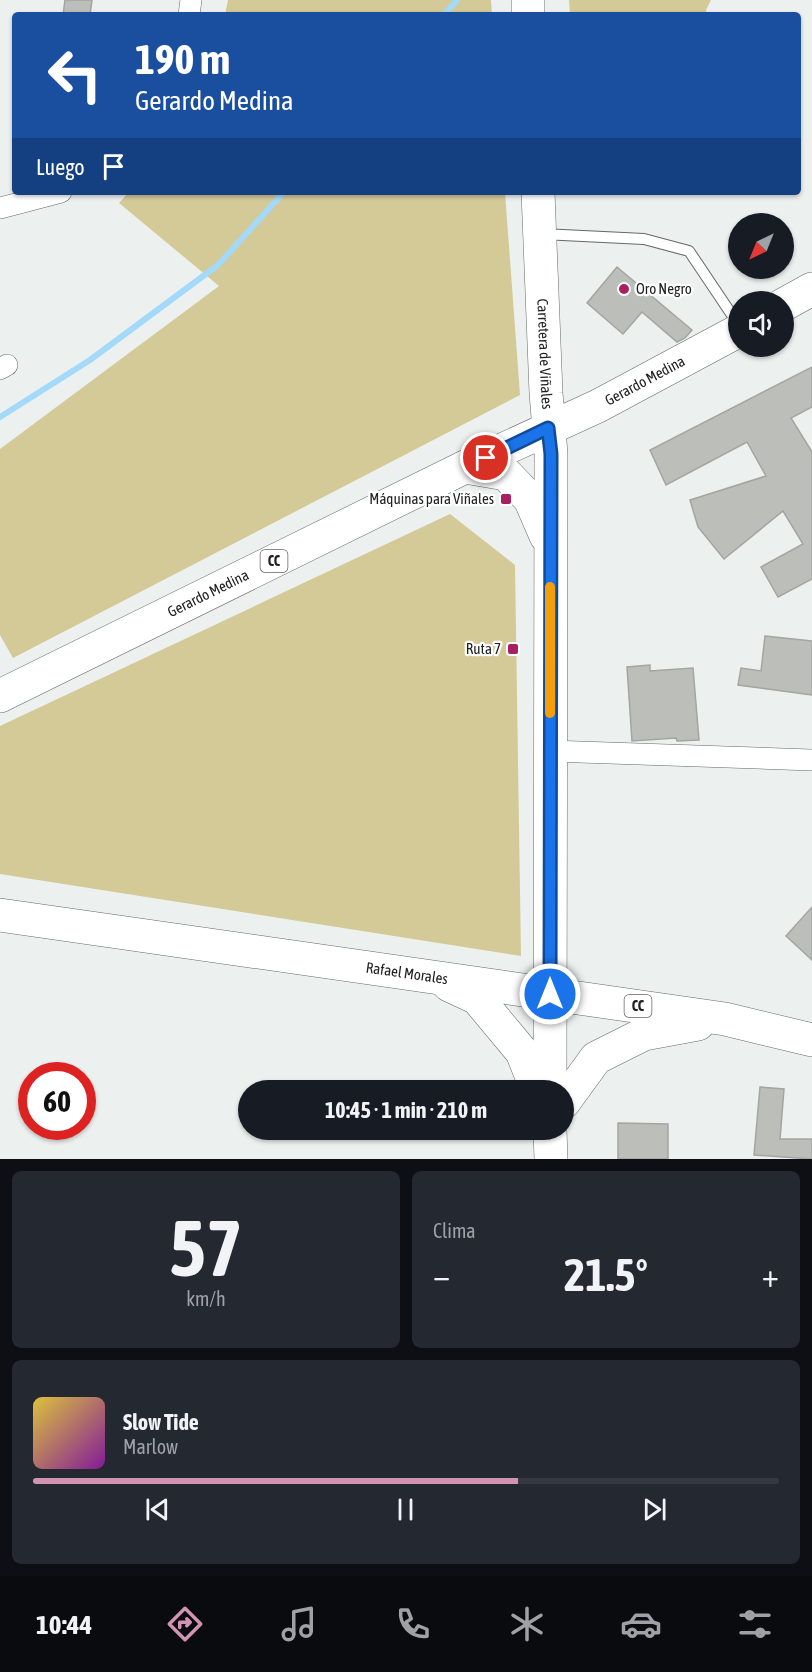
<!DOCTYPE html>
<html lang="es">
<meta charset="utf-8">
<style>
:root{--surface:#171b24;--page:#242831;--text:#f1f3f6;--muted:#9ea1a6;--line:#363941;--accent:#d194b2}
body{margin:0;font-family:"Asap Condensed",sans-serif;background:var(--page);color:var(--text);height:100vh;display:flex;flex-direction:column;font-size:22px;white-space:nowrap}
*{box-sizing:border-box;margin:0}
p{font-size:20px;color:var(--muted)}
.icon{flex:none;width:33px;height:33px;fill:none;stroke:currentColor;stroke-width:2;stroke-linecap:round;stroke-linejoin:round}
.map{position:relative;height:1159px;overflow:hidden}
.sheet{display:flex;flex-direction:column;gap:12px;padding:12px;background:#0d0f14;flex:1}
.sheet>*{flex:none}
.top-card{position:absolute;left:12px;top:12px;width:789px;height:183px;border-radius:6px;box-shadow:0 2px 4px #0004;background:#1a4fa0;color:#fff;overflow:hidden}
.needle{width:39px;rotate:223deg}
.fabs{position:absolute;left:728px;top:213px;display:grid;gap:12px}
.fabs a{display:grid;place-items:center;width:66px;height:66px;border-radius:50%;background:var(--surface);box-shadow:0 2px 4px #0004;font-size:30px}
.speed{position:absolute;left:18px;top:1062px;display:flex;gap:12px;font-size:30px;font-weight:700;text-align:center}
.speed>*{display:grid;place-content:center;width:78px;height:78px;border-radius:50%;background:var(--surface);box-shadow:0 2px 4px #0004;line-height:1}
.speed .limit{border:9px solid #d22;background:#fff;color:#111}
.pin{position:absolute;display:grid;place-items:center;width:51px;height:51px;color:#fff;margin:-26px;border:3px solid #fff;border-radius:50%;box-shadow:0 2px 6px #0007}
.me{position:absolute;width:66px;margin:-33px;rotate:0deg;stroke-linejoin:round;filter:drop-shadow(0 0 4px #0008)}
.turn{display:flex;align-items:center;gap:21px;height:126px;padding:0 24px;font-size:27px}
.turn .icon{width:78px;height:78px;stroke-width:2.5}
.turn b{display:block;font-size:42px;line-height:51px}
.then{display:flex;align-items:center;height:57px;padding:0 24px;background:#0003;gap:12px;font-size:22px}
.big{font-size:45px;font-weight:700;line-height:1.1}
.sheet .card{flex:1;display:flex;flex-direction:column;justify-content:center;gap:9px;min-width:0;padding:0 21px;border-radius:9px;background:var(--page)}
.sheet .dial{align-items:center;gap:0}
.dial b{font-size:78px;line-height:1}
.song{display:flex;align-items:center;gap:18px}
.cover{width:72px;height:72px;border-radius:9px;background:linear-gradient(135deg,hsl(50 70% 55%),hsl(290 70% 35%))}
.played{height:6px;border-radius:3px;background:linear-gradient(90deg,var(--accent) 65%,var(--line) 65%)}
.keys{display:flex;justify-content:space-around;direction:ltr}
.heat{display:flex;justify-content:space-between;align-items:center;font-size:33px;direction:ltr}
.sheet .tiles{flex:1;display:grid;gap:12px;grid-template-columns:1fr 1fr}
.card:last-child{grid-column:span 2}
.trip{position:absolute;left:238px;top:1080px;width:336px;height:60px;border-radius:30px;background:var(--surface);box-shadow:0 2px 4px #0004;font-weight:700;line-height:60px;text-align:center}
.menu{display:flex;height:96px;justify-content:space-around;align-items:center;background:#090b0e;color:var(--muted)}
.menu .icon{width:42px;height:42px}
.menu .current{color:var(--accent)}
.menu b{font-size:27px;color:var(--text)}
.map>svg:first-child{display:block}
.green{fill:#d3ca97}
.lines{fill:none;stroke-linecap:round;stroke-linejoin:round}
.stream{stroke:#a4d9f9;stroke-width:6}
.building{fill:#bbbeb9;stroke:#a2a5a1;stroke-width:1.5}
.service-casing{stroke:#646966;stroke-width:12}
.minor-casing{stroke:#646966;stroke-width:22}
.primary-casing{stroke:#646966;stroke-width:34}
.service{stroke:#fff;stroke-width:10}
.minor{stroke:#fff;stroke-width:21}
.primary{stroke:#fff;stroke-width:33}
.route-casing{stroke:#114b97;stroke-width:15}
.route{stroke:#1a73e8;stroke-width:10}
.slow{stroke:#f59e0b;stroke-width:10}
.poi-dot{fill:#aa1f60;stroke:#fff;stroke-width:2}
.labels{text-anchor:middle;stroke-width:4.5;stroke-linejoin:round;paint-order:stroke}
.shield{fill:#fff;stroke:#636464;stroke-width:1.5}
.shield-label{font-size:14px;font-weight:bold;fill:#202221}
.poi-label{font-size:15px;fill:#202221;stroke:#fff;text-anchor:end}
.street-label{font-size:15px;fill:#202221;stroke:#fff}
</style>
<div class="map">
<svg width="812" height="1159" viewBox="0 0 812 1159">
<rect width="100%" height="100%" fill="#ecf1ef"/>
<path class="green" d="M228,0H491L492,15H225Z
M569,0H711L706,10L707,15H570Z
M129,192H505L520,395L13,658L0,635V449L219,286L119,203Z
M450,514L515,565L521,956L0,874V726Z"/>
<g class="lines">
<path class="stream" d="M444,15L457,0
M0,417L90,360L218,265L284,192"/>
</g>
<path class="building" d="M65,0H92L90,15H63Z
M617,267L692,330L685,338L677,342L642,312L623,334L587,303Z
M812,367V407L791,418L812,452V579L778,597L761,567L803,544L783,511L724,559L698,527L690,500L766,476L747,442L666,485L650,450Z
M765,636L812,641V695L738,685L741,668L761,671Z
M650,665V671L693,668L699,740L677,741L676,738L632,741L627,667Z
M812,907V960L786,936Z
M760,1087L784,1089L780,1139H812V1159L754,1155Z
M618,1123L668,1124V1159H618Z"/>
<g class="lines">
<g class="service-casing">
<path id="service" d="M542,234L644,239L689,251L738,324"/>
</g>
<g class="minor-casing">
<path id="minor" d="M189,15L191,0
M0,208L61,192
M0,369L7,365
M550,751L812,760"/>
</g>
<g class="primary-casing">
<g id="primary">
<path d="M528,0V15"/>
<path id="s1" d="M538,192L546,393L551,454L550,1090"/>
<path d="M783,305L812,289"/>
<path d="M465,467L506,474L530,499L546,536"/>
<path id="s2" d="M0,696L465,467L598,406L738,331"/>
<path id="s3" d="M0,915L725,1019L812,1040"/>
<path d="M449,985L477,998L522,1052L537,1090"/>
<path d="M564,1102L596,1058L644,1034L698,1024"/>
<path d="M550,1130L551,1159"/>
</g>
</g>
<use href="#service" class="service"/>
<use href="#minor" class="minor"/>
<use href="#primary" class="primary"/>
</g>
<g class="lines">
<g class="route-casing">
<path id="route" d="M486,458L548,428L551,454L550,994"/>
</g>
<use href="#route" class="route"/>
<path class="slow" d="M550,713V587"/>
</g>
<g class="poi-dot">
<circle cx="624" cy="289" r="6"/>
<rect x="500" y="493" width="12" height="12" rx="3"/>
<rect x="507" y="643" width="12" height="12" rx="3"/>
</g>
<g class="labels">
<g class="shield">
<rect x="260.5" y="550" width="27" height="22" rx="4.5"/>
<rect x="624.5" y="995" width="27" height="22" rx="4.5"/>
</g>
<g class="shield-label">
<text x="274" y="566">CC</text>
<text x="638" y="1011">CC</text>
</g>
<g class="poi-label">
<text x="636" y="294" text-anchor="start">Oro Negro</text>
<text x="494" y="504">Máquinas para Viñales</text>
<text x="501" y="654">Ruta 7</text>
</g>
<g class="street-label">
<text dy="5" stroke="none"><textPath href="#s1" startOffset="162">Carretera de Viñales</textPath></text>
<text dy="5" stroke="none"><textPath href="#s2" startOffset="718">Gerardo Medina</textPath></text>
<text dy="5" stroke="none"><textPath href="#s2" startOffset="232">Gerardo Medina</textPath></text>
<text dy="5" stroke="none"><textPath href="#s3" startOffset="411">Rafael Morales</textPath></text>
</g>
</g>
</svg>
<div class="fabs">
<a><svg class="needle" viewBox="-14 -14 28 28"><path d="M0-13l5 13h-10z" fill="#e53935"/><path d="M0 13l5-13h-10z" fill="#9ea1a6"/></svg></a>
<a><svg class="icon" aria-label="sound" viewBox="0 0 24 24"><path d="M4 9h4l5-4v14l-5-4H4zM17 9q2 3 0 6"/></svg></a>
</div>
<div class="speed"><div class="limit">60</div></div>
<div class="pin" style="left:486px;top:458px;background:#d93025"><svg class="icon" aria-label="arrive" viewBox="0 0 24 24"><path d="M6 21V4h12l-3 4 3 4H6"/></svg></div>
<svg class="me" style="left:550px;top:994px" viewBox="-20 -20 40 40"><circle r="17" fill="#1a73e8" stroke="#fff" stroke-width="3"/><path d="M0-11L8 9 0 5-8 9z" fill="#fff"/></svg>
<div class="trip">10:45 · 1 min · 210 m</div>
<div class="top-card">
<div class="turn"><svg class="icon" aria-label="left" viewBox="0 0 24 24"><path d="M17 20v-9H6M10 6l-5 5 5 5"/></svg><div><b>190 m</b>Gerardo Medina</div></div>
<div class="then">Luego<svg class="icon" aria-label="arrive" viewBox="0 0 24 24"><path d="M6 21V4h12l-3 4 3 4H6"/></svg></div>
</div>
</div>
<section class="sheet">
<div class="tiles">
<div class="card dial"><b>57</b><p>km/h</p></div>
<div class="card"><p>Clima</p>
<div class="heat"><a>−</a><b class="big">21.5°</b><a>+</a></div>
</div>
<div class="card">
<div class="song"><i class="cover"></i><div><b>Slow Tide</b><p>Marlow</p></div></div>
<div class="played"></div>
<div class="keys"><svg class="icon" aria-label="previous" viewBox="0 0 24 24"><path d="M18 5L8 12l10 7zM5 5v14"/></svg><svg class="icon" aria-label="pause" viewBox="0 0 24 24"><path d="M8 5v14M16 5v14"/></svg><svg class="icon" aria-label="next" viewBox="0 0 24 24"><path d="M6 5l10 7-10 7zM19 5v14"/></svg></div>
</div>
</div>
</section>
<nav class="menu">
<b>10:44</b>
<svg class="icon current" aria-label="directions" viewBox="0 0 24 24"><path d="M12 3l9 9-9 9-9-9zM9 14v-3h6M13 9l2 2-2 2"/></svg>
<svg class="icon" aria-label="music" viewBox="0 0 24 24"><path d="M9 18V5l10-2v13"/><circle cx="6" cy="18" r="3"/><circle cx="16" cy="16" r="3"/></svg>
<svg class="icon" aria-label="phone" viewBox="0 0 24 24"><path d="M5 4h4l2 5-3 2q2 4 5 5l2-3 5 2v4C11 20 4 13 5 4z"/></svg>
<svg class="icon" aria-label="climate" viewBox="0 0 24 24"><path d="M12 3v18M4 7l16 10M4 17L20 7"/></svg>
<svg class="icon" aria-label="car" viewBox="0 0 24 24"><path d="M5 17H2v-5l4-1 3-4h7l3 4 3 1v5h-3M9 17h6M6 11h13"/><circle cx="7" cy="17" r="2"/><circle cx="17" cy="17" r="2"/></svg>
<svg class="icon" aria-label="filters" viewBox="0 0 24 24"><path d="M4 7h16M4 17h16"/><circle cx="9" cy="7" r="2"/><circle cx="15" cy="17" r="2"/></svg>
</nav>
